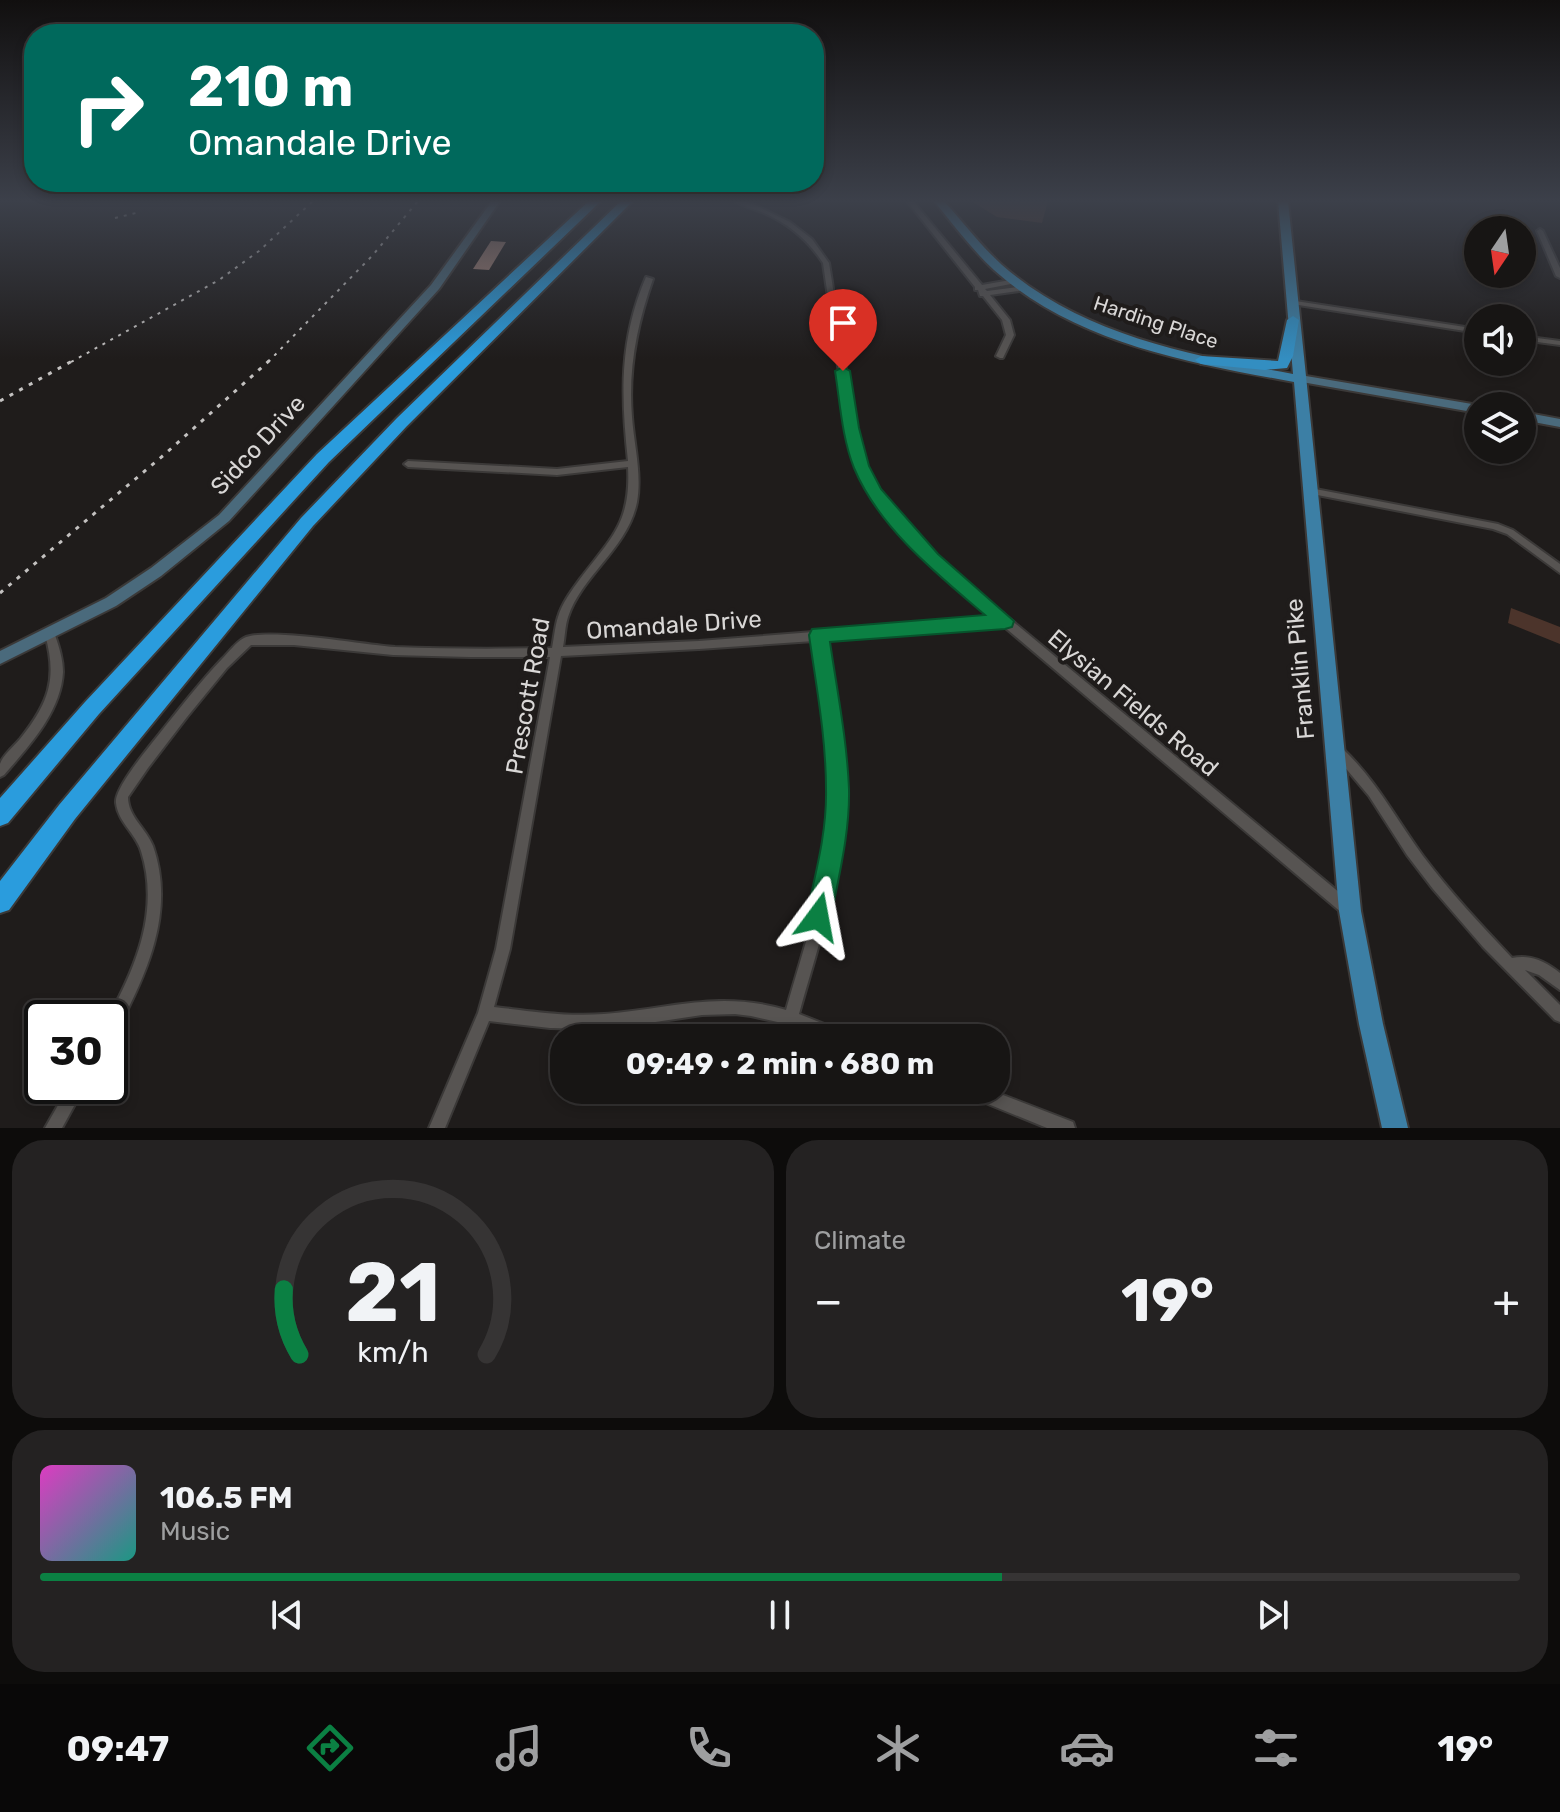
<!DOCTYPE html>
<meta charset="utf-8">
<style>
:root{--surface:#171514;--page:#242222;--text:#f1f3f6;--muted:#9e9fa0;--line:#363434;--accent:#0b8043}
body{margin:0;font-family:Rubik,sans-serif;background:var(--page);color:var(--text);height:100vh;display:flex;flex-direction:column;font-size:30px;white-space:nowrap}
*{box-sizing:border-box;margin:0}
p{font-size:26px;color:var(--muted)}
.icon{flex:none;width:44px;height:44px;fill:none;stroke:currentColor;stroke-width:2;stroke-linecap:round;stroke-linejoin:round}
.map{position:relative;height:1128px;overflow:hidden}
.drawer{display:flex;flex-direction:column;gap:12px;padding:12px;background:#0d0c0b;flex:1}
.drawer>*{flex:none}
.guide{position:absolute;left:24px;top:24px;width:800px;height:168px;border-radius:32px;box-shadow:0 4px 12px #0003,0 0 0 2px var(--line);background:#00695c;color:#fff;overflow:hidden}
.needle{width:52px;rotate:193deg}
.buttons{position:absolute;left:1464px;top:216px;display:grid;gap:16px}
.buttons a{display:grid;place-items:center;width:72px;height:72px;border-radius:50%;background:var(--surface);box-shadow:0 4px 12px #0003,0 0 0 2px var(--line);font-size:40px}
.speed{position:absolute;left:24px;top:1000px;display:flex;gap:16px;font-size:40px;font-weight:700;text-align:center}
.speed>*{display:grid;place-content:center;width:104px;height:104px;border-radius:50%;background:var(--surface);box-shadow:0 4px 12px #0003,0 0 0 2px var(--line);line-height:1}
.speed .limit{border:4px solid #111;border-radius:12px;background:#fff;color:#111}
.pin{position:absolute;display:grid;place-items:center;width:68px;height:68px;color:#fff;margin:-82px -34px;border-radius:50% 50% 50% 0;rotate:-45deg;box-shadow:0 0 8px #0007}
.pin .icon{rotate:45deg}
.me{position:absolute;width:88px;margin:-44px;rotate:13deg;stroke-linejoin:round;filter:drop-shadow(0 0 6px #0008)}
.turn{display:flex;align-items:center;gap:28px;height:168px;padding:0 32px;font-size:36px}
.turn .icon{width:104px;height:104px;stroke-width:2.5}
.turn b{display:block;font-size:56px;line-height:68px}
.big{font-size:60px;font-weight:700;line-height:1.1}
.drawer .tile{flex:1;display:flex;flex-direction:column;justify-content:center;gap:12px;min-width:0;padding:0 28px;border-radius:32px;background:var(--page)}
.drawer .dial{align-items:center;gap:0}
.dial svg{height:208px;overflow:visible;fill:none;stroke:var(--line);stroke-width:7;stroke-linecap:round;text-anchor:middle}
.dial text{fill:var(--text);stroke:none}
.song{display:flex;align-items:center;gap:24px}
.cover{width:96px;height:96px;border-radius:12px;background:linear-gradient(135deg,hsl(310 70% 55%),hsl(170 70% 35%))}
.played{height:8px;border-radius:4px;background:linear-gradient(90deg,var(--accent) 65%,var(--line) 65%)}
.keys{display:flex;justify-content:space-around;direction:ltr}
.heat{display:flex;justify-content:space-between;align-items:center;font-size:44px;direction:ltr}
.drawer .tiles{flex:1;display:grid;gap:12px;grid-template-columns:1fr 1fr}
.tile:last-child{grid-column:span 2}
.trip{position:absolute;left:550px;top:1024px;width:460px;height:80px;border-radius:32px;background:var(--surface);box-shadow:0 4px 12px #0003,0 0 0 2px var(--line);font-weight:700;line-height:80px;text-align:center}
.tab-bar{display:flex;height:128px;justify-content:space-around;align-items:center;background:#090808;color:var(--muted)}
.tab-bar .icon{width:56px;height:56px}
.tab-bar .current{color:var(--accent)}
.tab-bar b{font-size:36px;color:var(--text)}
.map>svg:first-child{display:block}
.green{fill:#4c342b}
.building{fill:#a68377}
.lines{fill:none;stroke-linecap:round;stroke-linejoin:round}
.minor-casing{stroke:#3b3938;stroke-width:4}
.secondary-casing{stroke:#3b3938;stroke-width:4}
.primary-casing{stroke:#3b3938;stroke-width:4}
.trunk-casing{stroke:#3b3938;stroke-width:4}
.motorway-casing{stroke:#3b3938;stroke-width:4}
.minor{fill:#575452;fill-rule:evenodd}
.secondary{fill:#4a6a7c;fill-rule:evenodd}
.primary{fill:#3c7fa5;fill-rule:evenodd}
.trunk{fill:#338ec1;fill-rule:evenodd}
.motorway{fill:#2a9cdd;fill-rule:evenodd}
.rail-far1{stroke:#c3c1c0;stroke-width:2;stroke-dasharray:3 6;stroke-linecap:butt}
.rail{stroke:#c3c1c0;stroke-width:3;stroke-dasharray:4 7;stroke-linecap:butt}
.route{fill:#0b8043;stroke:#07532c;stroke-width:2}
.labels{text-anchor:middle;stroke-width:8;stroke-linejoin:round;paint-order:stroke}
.far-street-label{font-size:20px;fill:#d9d7d6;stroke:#1f1c1b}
.street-label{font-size:24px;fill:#d9d7d6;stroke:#1f1c1b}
</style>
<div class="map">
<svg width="1560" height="1128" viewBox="0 0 1560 1128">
<rect width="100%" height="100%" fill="#1f1c1b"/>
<path class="green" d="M971,201H1048L1042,223L997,217Z
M1511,608L1560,627V644L1508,623Z"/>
<path class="building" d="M491,241L506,242L489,270L473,269Z"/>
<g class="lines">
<g class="minor-casing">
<path id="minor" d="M734,201H743L753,204L790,222L812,239L829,263L854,421L866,466L891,509L951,570L1352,903L1354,908L1352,913L1347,915L1342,913L1002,625L825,640C835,698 846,757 843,817C840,884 817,949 799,1014L847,1033L849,1038H824L782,1023L751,1016L735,1014L702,1015L622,1027L589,1029L550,1028L489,1021L445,1128H429L478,1013L496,949L550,657H470L393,655L294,645H251L227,668L187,717L148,768L128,797C128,817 146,828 153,846C176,912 146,976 115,1034L110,1036V1018H108C136,967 160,910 141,851C136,834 118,822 116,803C114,788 150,746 160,733C180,708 200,682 222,659C229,652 236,642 244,638C266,627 365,645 395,647C447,649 500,649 552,648C554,638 555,626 558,617C562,603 572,590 580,579C611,538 631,523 628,467L557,475L408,467L404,464L408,461L557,469L628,461C621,396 619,340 646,277L653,279C637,324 628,369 632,417C634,445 642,474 637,502C628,548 582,575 568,617C565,626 565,637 563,647L699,641L993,618L943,576L885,513L856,466L846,421L823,263C808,240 789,224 764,213C754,209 743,206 734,201ZM814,641C823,699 835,759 831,818C826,884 804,947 786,1010C720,990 669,1009 604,1014C567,1017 530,1011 494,1007L510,949L561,656L699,649Z
M907,201H913L982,285L1016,279L1020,281L1016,283L985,289L987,291L1026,286L1030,288L1026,290L990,295L1010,320L1014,335L1003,358H1000L996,356L1006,335L1002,320L983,296H980L978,290H975V287Z
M1540,229L1543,231L1560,268V278L1556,276L1537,231Z
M1289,300L1478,329V333L1292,304H1289Z
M1522,336L1560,341V345L1522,340Z
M1310,488L1498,524L1513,530L1560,564V573L1507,534L1493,529L1307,493L1305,491Z
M50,631L54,632L55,635C59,647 63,659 63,672C61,712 29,746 4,775L0,777C0,772 0,768 0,764C2,756 14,746 20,739C48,704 58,679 45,635L46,632Z
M1338,747L1342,748C1376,780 1396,819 1423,856C1450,892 1481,925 1512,958C1531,954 1546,962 1560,973V990L1539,975L1525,970L1560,1005V1022L1555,1020L1483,947L1433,889L1407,855L1369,796L1332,752L1334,748Z
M69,1086H85L62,1128H45Z
M963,1090H990L1073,1122L1075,1128H1047L966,1095Z"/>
</g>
<g class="secondary-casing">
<path id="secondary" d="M492,201H500L439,289L229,521L161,576L116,606L0,664V651L106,598L151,568L219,515L431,285Z
M1300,375L1478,405L1481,406H1478V413L1296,381V377Z
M1522,412L1560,419V427L1522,420Z"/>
</g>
<g class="primary-casing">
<path id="primary" d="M934,201H944C963,222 981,246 1002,265C1082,335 1192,356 1293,374L1278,201H1288L1361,911L1383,1024L1408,1128H1382L1359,1024L1339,911L1294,382C1190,363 1075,343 994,270C972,250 953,224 934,201Z"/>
</g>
<g class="trunk-casing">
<path id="trunk" d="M1293,316L1299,320L1293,356L1287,368L1265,370L1201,364L1195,360L1201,356L1278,361L1287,320Z"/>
</g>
<g class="motorway-casing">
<path id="motorway" d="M589,201H601L329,462L99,714L8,823L0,826V798L85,702L317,454Z
M621,201H633L407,426L313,526L75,819L9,910L0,913V881L59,805L301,518L397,418Z"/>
</g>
<use href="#minor" class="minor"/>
<use href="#secondary" class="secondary"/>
<use href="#primary" class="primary"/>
<use href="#trunk" class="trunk"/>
<use href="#motorway" class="motorway"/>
<path class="rail-far1" d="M115,218L140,212
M71,362L219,280L259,251L313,201
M268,362L372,256L418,201"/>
<path class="rail" d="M0,401L74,360
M0,593L165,454L270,360"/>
</g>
<linearGradient id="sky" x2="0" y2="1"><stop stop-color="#110f0f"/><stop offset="0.56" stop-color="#3c404a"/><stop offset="1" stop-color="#3c404a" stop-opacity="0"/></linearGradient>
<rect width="1560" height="359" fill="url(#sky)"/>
<path class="route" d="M843,367L850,371L859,428L869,466L881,489L938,554L1014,621L1012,627L1005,629L830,642C837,690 847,740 849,789C850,832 839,875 831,917L827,926L818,930L809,926L806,917C815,875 827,833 826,789C826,737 816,685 809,635L812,629L985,615C937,574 879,528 854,468C842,438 840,403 835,371Z"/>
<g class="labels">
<g class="far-street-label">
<text transform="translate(1156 322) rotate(18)" y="7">Harding Place</text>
</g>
<g class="street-label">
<text transform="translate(258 445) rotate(-47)" y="8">Sidco Drive</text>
<text transform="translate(674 625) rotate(-4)" y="8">Omandale Drive</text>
<text transform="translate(1300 669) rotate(-95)" y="8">Franklin Pike</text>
<text transform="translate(528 696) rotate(-80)" y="8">Prescott Road</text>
<text transform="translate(1133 703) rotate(40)" y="8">Elysian Fields Road</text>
</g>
</g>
</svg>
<div class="buttons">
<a><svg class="needle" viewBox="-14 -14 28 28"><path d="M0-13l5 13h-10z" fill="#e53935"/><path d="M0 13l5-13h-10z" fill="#9e9fa0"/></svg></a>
<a><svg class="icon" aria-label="sound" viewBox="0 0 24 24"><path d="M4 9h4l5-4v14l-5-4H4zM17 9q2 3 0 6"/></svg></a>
<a><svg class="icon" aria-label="layers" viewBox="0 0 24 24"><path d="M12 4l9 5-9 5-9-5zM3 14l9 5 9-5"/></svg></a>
</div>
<div class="speed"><div class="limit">30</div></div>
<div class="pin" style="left:843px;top:371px;background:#d93025"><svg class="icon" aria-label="arrive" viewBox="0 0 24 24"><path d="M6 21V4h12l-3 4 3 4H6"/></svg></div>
<svg class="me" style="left:818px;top:917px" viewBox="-20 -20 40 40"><path d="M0-17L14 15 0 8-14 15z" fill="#0b8043" stroke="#fff" stroke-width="4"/></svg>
<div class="trip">09:49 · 2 min · 680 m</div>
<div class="guide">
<div class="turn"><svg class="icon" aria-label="right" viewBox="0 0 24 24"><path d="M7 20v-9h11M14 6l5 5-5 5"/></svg><div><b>210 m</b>Omandale Drive</div></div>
</div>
</div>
<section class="drawer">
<div class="tiles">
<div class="tile dial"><svg viewBox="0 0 100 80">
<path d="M14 69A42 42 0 1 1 86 69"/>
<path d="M14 69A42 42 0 0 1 8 44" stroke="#0b8043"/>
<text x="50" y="56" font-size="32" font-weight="700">21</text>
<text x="50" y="72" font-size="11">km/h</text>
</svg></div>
<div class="tile"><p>Climate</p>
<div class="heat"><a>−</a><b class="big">19°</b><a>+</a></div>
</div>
<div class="tile">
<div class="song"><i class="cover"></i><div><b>106.5 FM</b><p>Music</p></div></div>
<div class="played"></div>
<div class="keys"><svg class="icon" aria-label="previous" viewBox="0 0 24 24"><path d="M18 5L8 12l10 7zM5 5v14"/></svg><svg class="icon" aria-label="pause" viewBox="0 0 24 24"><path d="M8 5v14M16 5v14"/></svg><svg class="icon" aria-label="next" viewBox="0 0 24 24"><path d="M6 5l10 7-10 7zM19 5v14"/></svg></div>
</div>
</div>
</section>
<nav class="tab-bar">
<b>09:47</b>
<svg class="icon current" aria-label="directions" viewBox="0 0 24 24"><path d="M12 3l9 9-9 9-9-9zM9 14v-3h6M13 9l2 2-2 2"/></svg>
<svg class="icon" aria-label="music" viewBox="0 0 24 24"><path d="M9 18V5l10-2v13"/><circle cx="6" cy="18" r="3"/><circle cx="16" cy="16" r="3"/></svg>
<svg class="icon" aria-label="phone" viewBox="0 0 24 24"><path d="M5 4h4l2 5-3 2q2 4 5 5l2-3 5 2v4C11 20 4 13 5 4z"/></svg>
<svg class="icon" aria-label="climate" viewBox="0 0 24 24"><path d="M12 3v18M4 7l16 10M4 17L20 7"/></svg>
<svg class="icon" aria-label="car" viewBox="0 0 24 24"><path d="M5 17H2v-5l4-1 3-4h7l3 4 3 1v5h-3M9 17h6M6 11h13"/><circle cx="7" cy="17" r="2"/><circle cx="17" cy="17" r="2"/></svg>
<svg class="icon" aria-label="filters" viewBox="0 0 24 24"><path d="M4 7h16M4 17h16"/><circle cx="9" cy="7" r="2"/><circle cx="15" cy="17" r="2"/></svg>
<b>19°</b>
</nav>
